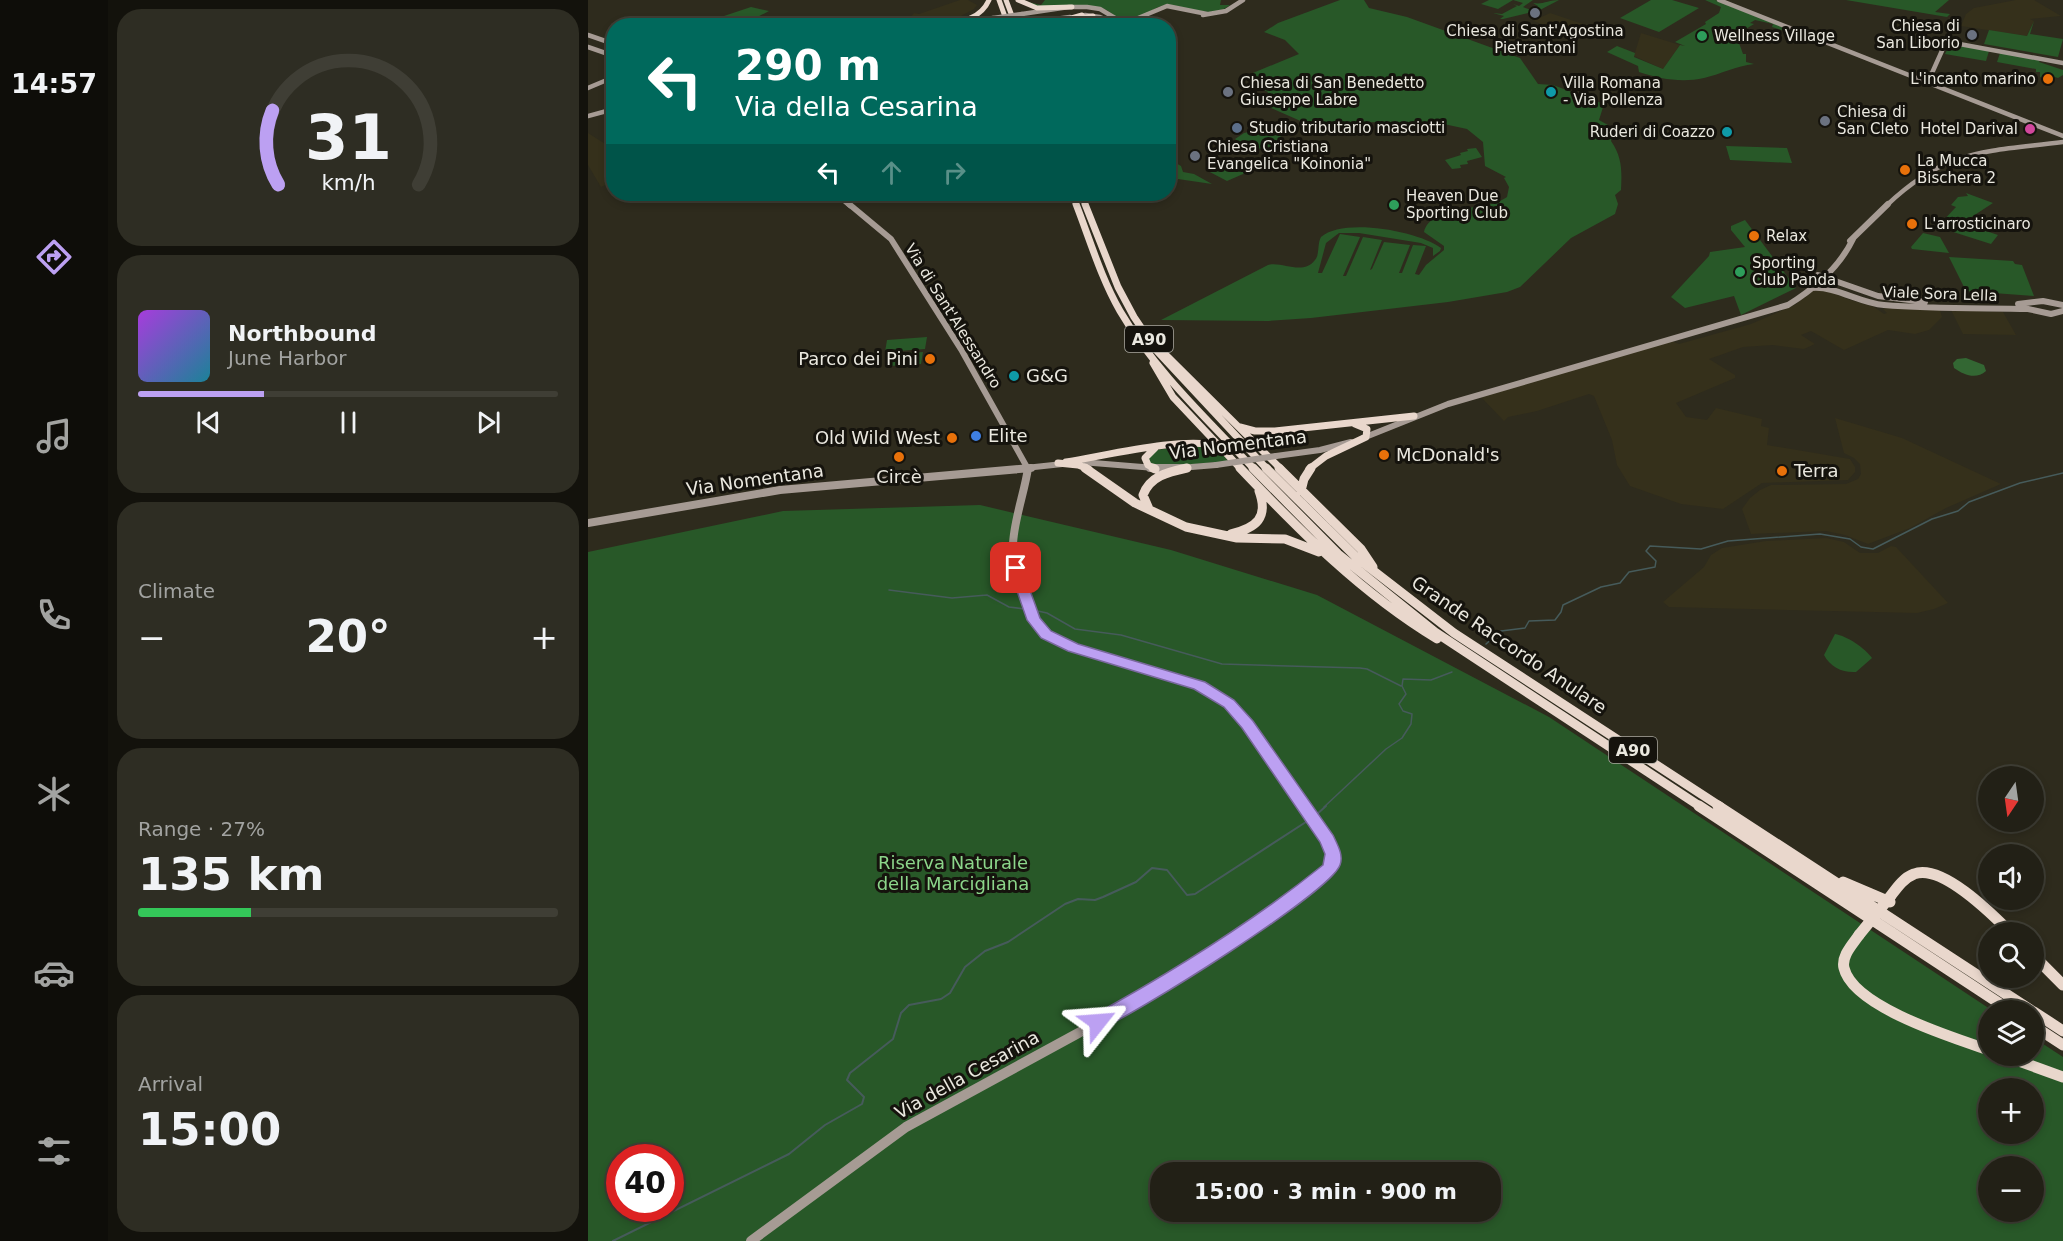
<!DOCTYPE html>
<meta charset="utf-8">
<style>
:root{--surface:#222016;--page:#2e2d23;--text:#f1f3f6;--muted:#a2a3a1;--line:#3f3e35;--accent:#bca0f2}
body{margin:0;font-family:"DejaVu Sans",sans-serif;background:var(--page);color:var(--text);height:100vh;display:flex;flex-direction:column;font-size:22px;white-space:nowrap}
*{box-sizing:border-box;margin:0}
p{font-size:20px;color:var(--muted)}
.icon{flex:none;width:33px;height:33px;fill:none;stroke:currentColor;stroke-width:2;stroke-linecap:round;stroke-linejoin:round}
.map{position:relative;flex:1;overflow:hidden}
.drawer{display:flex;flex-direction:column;gap:9px;padding:9px;background:#13120c;width:480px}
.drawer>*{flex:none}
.banner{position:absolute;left:18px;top:18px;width:570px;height:183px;border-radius:24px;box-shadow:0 3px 9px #0003,0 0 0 2px var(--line);background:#00695c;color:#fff;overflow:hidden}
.needle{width:39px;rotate:193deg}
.controls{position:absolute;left:1390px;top:766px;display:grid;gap:12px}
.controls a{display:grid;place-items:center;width:66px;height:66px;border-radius:50%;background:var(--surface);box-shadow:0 3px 9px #0003,0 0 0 2px var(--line);font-size:30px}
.speed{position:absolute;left:18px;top:1144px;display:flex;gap:12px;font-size:30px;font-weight:700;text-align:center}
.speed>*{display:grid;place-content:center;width:78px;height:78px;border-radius:50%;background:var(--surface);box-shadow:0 3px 9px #0003,0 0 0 2px var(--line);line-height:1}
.speed .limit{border:9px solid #d22;background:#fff;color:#111}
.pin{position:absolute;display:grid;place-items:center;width:51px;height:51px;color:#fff;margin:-26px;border-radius:12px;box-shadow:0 3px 9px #0006}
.me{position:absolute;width:66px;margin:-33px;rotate:62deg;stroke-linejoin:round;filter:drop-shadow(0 0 4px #0008)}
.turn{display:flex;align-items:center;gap:21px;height:126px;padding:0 30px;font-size:27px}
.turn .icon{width:78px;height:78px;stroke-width:2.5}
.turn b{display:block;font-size:42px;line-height:51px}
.lanes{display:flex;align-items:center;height:57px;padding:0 30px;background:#0003;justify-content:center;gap:30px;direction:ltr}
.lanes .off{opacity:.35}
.big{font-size:45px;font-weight:800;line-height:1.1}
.drawer .widget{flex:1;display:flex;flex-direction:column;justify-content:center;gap:9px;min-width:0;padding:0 21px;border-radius:24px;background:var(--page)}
.drawer .dial{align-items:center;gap:0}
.dial svg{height:156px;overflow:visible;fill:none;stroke:var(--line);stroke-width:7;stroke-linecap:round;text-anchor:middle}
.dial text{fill:var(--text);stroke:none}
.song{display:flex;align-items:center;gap:18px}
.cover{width:72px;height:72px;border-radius:9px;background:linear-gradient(135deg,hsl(280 70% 55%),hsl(190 70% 35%))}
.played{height:6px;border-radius:3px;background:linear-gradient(90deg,var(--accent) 30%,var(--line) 30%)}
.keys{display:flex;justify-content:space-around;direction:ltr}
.heat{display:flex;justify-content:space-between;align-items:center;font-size:33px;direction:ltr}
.charge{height:9px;border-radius:4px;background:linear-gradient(90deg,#34c759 27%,var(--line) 0)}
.trip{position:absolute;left:562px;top:1162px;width:351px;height:60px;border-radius:24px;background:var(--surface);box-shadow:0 3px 9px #0003,0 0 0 2px var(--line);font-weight:800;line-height:60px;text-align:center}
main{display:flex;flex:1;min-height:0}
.dock{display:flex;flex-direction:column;width:108px;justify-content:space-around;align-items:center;background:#0e0d09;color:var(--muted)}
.dock .icon{width:42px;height:42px}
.dock .active{color:var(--accent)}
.dock b{font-size:27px;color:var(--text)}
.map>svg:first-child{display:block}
.built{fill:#35301b}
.green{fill:#285828;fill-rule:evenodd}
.forest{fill:#336733}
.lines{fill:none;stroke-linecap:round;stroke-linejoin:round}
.stream-far1{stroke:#465b5b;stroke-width:1.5}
.stream{stroke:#465b5b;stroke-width:2}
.secondary-far3{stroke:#a69b94;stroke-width:4.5}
.secondary-far2{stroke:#a69b94;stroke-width:6}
.secondary-far1{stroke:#a69b94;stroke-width:8}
.secondary{stroke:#a69b94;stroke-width:10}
.highway-far3{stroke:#e9d7cc;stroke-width:5}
.highway-far2{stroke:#e9d7cc;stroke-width:7}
.highway-far1{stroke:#e9d7cc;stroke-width:9}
.highway{stroke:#e9d7cc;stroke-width:11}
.secondary-bridge-far1{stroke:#a69b94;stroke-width:4.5}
.secondary-bridge{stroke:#a69b94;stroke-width:6}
.highway-bridge{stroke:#e9d7cc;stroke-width:11}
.route{fill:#bca0f2;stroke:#7a689d;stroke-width:1.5}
.worship-dot{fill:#6b7280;stroke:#15130d;stroke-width:2}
.leisure-dot{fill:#2e9e5b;stroke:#15130d;stroke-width:2}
.food-dot{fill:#e8710a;stroke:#15130d;stroke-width:2}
.culture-dot{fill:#0f9aa8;stroke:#15130d;stroke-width:2}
.service-dot{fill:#5c6f8a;stroke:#15130d;stroke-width:2}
.hotel-dot{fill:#d1479c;stroke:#15130d;stroke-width:2}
.shop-dot{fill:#3f7fe0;stroke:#15130d;stroke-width:2}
.labels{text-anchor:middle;stroke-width:6;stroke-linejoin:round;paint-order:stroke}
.far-poi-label{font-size:15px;fill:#eae8df;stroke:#15130d;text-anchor:start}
.far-street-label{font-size:15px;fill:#eae8df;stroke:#15130d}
.shield{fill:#15130d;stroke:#aaa8a0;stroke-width:1.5}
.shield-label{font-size:16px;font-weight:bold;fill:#eae8df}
.poi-label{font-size:18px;fill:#eae8df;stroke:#15130d;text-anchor:start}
.street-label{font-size:18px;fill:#eae8df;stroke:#15130d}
.park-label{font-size:18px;fill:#8cd68a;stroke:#15130d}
</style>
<main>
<nav class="dock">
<b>14:57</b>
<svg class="icon active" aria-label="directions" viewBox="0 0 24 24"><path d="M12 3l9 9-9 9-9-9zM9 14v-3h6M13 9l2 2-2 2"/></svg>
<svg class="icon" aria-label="music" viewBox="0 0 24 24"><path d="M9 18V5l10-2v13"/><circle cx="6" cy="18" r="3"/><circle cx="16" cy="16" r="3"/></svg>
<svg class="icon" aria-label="phone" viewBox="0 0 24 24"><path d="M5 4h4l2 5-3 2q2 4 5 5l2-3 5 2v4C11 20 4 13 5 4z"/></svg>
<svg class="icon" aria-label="climate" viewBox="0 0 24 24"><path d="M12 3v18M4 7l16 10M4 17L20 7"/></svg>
<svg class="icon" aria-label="car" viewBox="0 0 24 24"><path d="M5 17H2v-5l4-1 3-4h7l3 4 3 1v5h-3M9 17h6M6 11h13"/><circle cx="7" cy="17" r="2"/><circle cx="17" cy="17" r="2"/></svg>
<svg class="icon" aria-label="filters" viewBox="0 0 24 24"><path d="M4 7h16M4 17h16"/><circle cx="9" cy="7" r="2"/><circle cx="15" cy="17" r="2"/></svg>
</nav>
<section class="drawer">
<div class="widget dial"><svg viewBox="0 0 100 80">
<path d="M14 69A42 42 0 1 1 86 69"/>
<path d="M14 69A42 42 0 0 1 11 31" stroke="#bca0f2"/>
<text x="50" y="56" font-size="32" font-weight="700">31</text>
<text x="50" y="72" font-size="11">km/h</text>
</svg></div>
<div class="widget">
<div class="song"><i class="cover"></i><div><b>Northbound</b><p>June Harbor</p></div></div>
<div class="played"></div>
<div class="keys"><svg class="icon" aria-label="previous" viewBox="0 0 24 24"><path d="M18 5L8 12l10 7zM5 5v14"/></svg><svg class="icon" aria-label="pause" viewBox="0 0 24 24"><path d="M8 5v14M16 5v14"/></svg><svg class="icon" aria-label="next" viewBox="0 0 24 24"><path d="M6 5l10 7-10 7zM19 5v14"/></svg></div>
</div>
<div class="widget"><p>Climate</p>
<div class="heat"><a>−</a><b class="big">20°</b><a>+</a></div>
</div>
<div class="widget"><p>Range · 27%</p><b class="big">135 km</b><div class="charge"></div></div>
<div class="widget"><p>Arrival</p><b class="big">15:00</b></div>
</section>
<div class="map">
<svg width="1475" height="1241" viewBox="0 0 1475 1241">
<rect width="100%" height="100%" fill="#2e2b1d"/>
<path class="built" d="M372,0H380L389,5L386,9L373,16L331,23L321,19L326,13L331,14Z
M1428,0H1446L1473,16L1442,19L1446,21L1439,36L1373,26L1378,14L1386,8Z
M962,13L1001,26L985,35L945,21Z
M1053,33L1092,45L1075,69L1046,56Z
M0,133L22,147L25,146V181L13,187L0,165Z
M1227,289H1235L1262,300L1286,307L1296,314L1299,313L1295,309L1299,308L1352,310L1354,317L1341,330L1327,334L1300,330L1256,350L1223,331L1213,335L1227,344L1216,349L1185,345L1155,347L1121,359L1147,375V378L1088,403L1098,417L1119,420L1128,408L1174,419L1173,426L1181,428L1179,445L1262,459L1267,467V472L1260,480L1174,483L1135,509L1093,504L1042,486L1029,465L1024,440L1006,396L1001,394L949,411L920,417L916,421L893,397L1083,341L1091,344L1163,324L1207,305Z
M1363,310L1415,312L1428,335L1375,334Z
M1247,418L1314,438L1413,484L1358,508L1322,528L1280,544L1257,535L1238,531L1163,534L1154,509L1162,498L1172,490L1183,485L1258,484L1270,479L1273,474L1272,464L1266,458L1256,453Z
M1238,538L1256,542L1272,553H1290L1303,546L1308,547L1360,603L1346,609L1329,613L1081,607L1075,602L1116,567L1123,555L1134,548L1178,541Z"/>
<path class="green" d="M431,0L453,5L457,0H633L632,5H642C623,20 601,6 580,5C565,5 553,22 537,20C527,19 523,10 513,8C494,4 472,11 453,8C445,6 438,2 431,0Z
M752,0H776L781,8L819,17L932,58L950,84L965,85L1016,104L1011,120L1027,129L1023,141C1034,157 1034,170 1033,190L1027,195L1030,204L1027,214L983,238L932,287L919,292L860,302L723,318L680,321L573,320L680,265C694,261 715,276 727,260C732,254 729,244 733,237C755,217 831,231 853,248L852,251L845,256V248L833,243L771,233H751L738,243L730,273H734L752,234L772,237L755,276H758L775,237L794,240L782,270L784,269L796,242L822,245L811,273H814L825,245L838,246L827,274L831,275L838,265L856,250V246L836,232C843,204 899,212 919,197L921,187L916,178L918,177L897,166L895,142L879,129L851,123L766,122L742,134L674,104L680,92L676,90L685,85L660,75L711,54L697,40L676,32L690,23Z
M901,0H945L935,7L943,10L950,6L945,3C954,5 961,0 971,0L952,10L915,19H912L916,16L905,13L914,14L929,6L925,4L931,6L935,3L925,0L910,9L893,4Z
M1063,0H1084L1111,8L1071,32L1032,18Z
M1117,0H1127L1237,44L1184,27L1185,24L1167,20L1162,23L1166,24L1153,32H1147L1155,54H1158V62L1166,64C1148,66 1133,74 1116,78C1094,83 1072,79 1051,72L1050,66L1019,52L1029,46L1047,53L1046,57L1075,69L1092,45L1097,46L1087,42L1118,24L1117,22L1131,13L1133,7Z
M1258,0H1361L1347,12L1362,14L1359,17Z
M163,7L181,11L158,23L141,21L155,24L152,25H109Z
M1446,21L1442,34L1475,39L1470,57L1396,44L1401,30L1439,36Z
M1368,45L1401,51L1398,61L1357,54L1361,46Z
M1412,53L1453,59L1451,62L1475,70V75L1470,78C1464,75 1458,80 1452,77V72H1448V69L1409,62Z
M674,129L688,133L696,139C681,151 662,152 647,139L656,133Z
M1138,146L1199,148L1204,163L1142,160Z
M888,148L894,157L879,161L880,164L872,165L873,168L864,169L857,160L873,155L872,153L880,151L879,149Z
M634,158L661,170L662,171L639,181L618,170L619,164Z
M581,159L593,166L595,172L606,174L624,184L590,179L588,182L581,181Z
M1378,193L1405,203L1382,218L1385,220L1380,225L1410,235L1403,244L1359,230L1361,227L1352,224L1368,207L1363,205L1370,197L1380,196Z
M1157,220L1208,288L1153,315L1146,296L1097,308L1083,297L1121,256L1122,252L1157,247L1143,230V226Z
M1335,233L1352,237L1361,253L1324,249L1323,247Z
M1361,257L1425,261L1427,264L1434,265L1446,296L1378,291Z
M339,337L337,349L297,352L299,340Z
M335,352L333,364L301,366L303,354Z
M602,445L630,449L640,461L585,466L563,464L560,459L569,450Z
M392,505L583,550L729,595L961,717L1405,1011H1401V1056H1446V1038L1475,1057V1241H0V552L195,511ZM1401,1089H1446V1134H1401ZM32,1158H82V1209H32ZM1401,1167H1446V1212H1401ZM573,1173H903V1212H573Z
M1247,634C1259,636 1277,648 1284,658L1268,672C1255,673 1242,667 1236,655Z"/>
<path class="forest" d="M1378,358L1396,365L1398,371C1388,380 1376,375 1366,368L1365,363L1369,359Z"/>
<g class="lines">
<path class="stream-far1" d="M301,590L364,598L399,595L421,607L437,609
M445,610L459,613L487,629L533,635L634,664L772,668L779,669L813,686
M898,644L913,631L937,628L941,621L967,620L973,612L975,605L1013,587L1032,583L1041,572L1067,567L1068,561L1058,551L1062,546L1113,549L1140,541L1232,534L1262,539L1273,547L1285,549L1344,519L1370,511L1381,502L1432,483L1475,473
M736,807L798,749L814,738L823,724L824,714L815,711L811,704L818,694L814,686L815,679L843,680L864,672"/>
<path class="stream" d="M727,816L738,806
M25,1241L201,1154L237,1125L274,1104L276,1097L259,1080L262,1073L305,1039L313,1013L321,1005L353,999L362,993L377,967L397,951L420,942L477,904L490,899L507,900L515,897L548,882L564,868L579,870L599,895L607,894L721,820"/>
<path class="secondary-far3" d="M1131,0L1475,136
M434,14L481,7H499L512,9L532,21H543L579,6L619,14
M497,15L512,17L529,24
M615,15L638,11L655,0
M371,23L405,18
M436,23L482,17
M0,35L26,44
M0,47L26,56
M1333,80L1344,73L1357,44L1355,41L1475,63
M0,88L26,77
M0,116L26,109
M248,194L262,206
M1298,206C1359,148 1397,152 1475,142"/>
<path class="secondary-far2" d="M261,204L303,239L374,351L440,469
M1262,241L1300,204
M1230,275L1290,296L1337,302
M1224,288C1248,286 1271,303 1296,305C1343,309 1392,308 1440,309L1463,314L1475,311
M1430,304L1455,301L1475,305
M775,438L860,404L1200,305C1226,289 1252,266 1265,239
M688,456L732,450L763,442
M427,469L493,462L579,469L628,465"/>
<path class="secondary-far1" d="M440,468C437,491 424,526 425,548C426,565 440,613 449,626C468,652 593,673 631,696C656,711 698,781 717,807
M562,468H596
M0,523L192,490L443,468"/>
<path class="secondary" d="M163,1241L318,1127L573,988L611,964L720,887L737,871L745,860L739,839L716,806"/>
<path class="highway-far3" d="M411,0L420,25
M418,0L427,24
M430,0L449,8L484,7
M489,18L505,16
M349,26C369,22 392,21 401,0
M455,26L494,15
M484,194L489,206
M493,194L498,206"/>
<path class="highway-far2" d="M488,204C502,240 513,278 532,311C567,371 619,419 666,469
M497,204L530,287L546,317L569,351L679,469
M575,352L693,469
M565,363L585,397L653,469
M652,427L667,431H687L826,416
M567,448L557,458L560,465L567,469
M478,462C517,456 595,436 630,446
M470,463L490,465L501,469
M594,469L599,468
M721,469L738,456L778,437L779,429L767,424"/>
<path class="highway-far1" d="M497,468L547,503L598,527L649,538L697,539L731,552
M565,468L567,469
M652,468C713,532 773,593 849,639
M665,468L750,554L847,632L1113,807
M678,468L769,558L866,633L1133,807
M691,468L773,549L785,567
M713,491L716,479L723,468
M561,509L555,495C562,476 580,472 599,468
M643,534C668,528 681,518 671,491"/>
<path class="highway" d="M1111,806L1423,1011
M1130,806L1444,1011
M1255,882L1302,902
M1302,897C1308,889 1315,878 1326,874C1354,863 1405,915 1423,933
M1271,935C1265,944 1253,956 1256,968C1265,1007 1366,1038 1401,1050
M1446,956L1475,985
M1446,1012L1475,1031
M1446,1026L1475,1045
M1417,1056L1475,1077"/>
<path class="secondary-bridge-far1" d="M405,18L434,14
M421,26L436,23"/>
<path class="secondary-bridge" d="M628,465L688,456"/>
<path class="highway-bridge" d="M1271,935L1302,897"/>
</g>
<path class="route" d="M428,563L434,568L452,618L463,631L490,644L617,682L646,700L665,721L745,835C749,844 756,855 752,865C742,893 545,1016 510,1030L504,1027L501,1022L504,1016C584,972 663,923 735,865L737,854L732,842L654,728L636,707L606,689L480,651L453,638L439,620L421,568Z"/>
<g class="worship-dot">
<circle cx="947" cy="13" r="6"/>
<circle cx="1384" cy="35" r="6"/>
<circle cx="640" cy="92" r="6"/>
<circle cx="1237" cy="121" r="6"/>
<circle cx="607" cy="156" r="6"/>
</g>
<g class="leisure-dot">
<circle cx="1114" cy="36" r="6"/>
<circle cx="806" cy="205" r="6"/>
<circle cx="1152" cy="272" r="6"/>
</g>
<g class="food-dot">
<circle cx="1460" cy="79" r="6"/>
<circle cx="1317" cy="170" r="6"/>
<circle cx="1324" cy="224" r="6"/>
<circle cx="1166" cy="236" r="6"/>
<circle cx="342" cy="359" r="6"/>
<circle cx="364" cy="438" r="6"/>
<circle cx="796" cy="455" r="6"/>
<circle cx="311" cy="457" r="6"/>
<circle cx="1194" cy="471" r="6"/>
</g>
<g class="culture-dot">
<circle cx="963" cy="92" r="6"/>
<circle cx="1139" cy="132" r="6"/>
<circle cx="426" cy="376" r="6"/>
</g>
<circle class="service-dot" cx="649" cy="128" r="6"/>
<circle class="hotel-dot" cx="1442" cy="129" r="6"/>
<circle class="shop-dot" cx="388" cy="436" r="6"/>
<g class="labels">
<g class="far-poi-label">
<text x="1372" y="31" text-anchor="end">Chiesa di<tspan x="1372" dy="17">San Liborio</tspan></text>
<text x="947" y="36" text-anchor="middle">Chiesa di Sant'Agostina<tspan x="947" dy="17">Pietrantoni</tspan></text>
<text x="1126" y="41">Wellness Village</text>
<text x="1448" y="84" text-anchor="end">L'incanto marino</text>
<text x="652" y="88">Chiesa di San Benedetto<tspan x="652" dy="17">Giuseppe Labre</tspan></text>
<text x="975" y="88">Villa Romana<tspan x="975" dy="17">- Via Pollenza</tspan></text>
<text x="1249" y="117">Chiesa di<tspan x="1249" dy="17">San Cleto</tspan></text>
<text x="661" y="133">Studio tributario masciotti</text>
<text x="1430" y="134" text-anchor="end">Hotel Darival</text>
<text x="1127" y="137" text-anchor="end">Ruderi di Coazzo</text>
<text x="619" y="152">Chiesa Cristiana<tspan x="619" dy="17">Evangelica "Koinonia"</tspan></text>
<text x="1329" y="166">La Mucca<tspan x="1329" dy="17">Bischera 2</tspan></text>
<text x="818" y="201">Heaven Due<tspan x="818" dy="17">Sporting Club</tspan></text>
<text x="1336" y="229">L'arrosticinaro</text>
<text x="1178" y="241">Relax</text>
<text x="1164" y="268">Sporting<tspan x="1164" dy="17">Club Panda</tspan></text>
</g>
<g class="far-street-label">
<text transform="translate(1352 294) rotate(2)" y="5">Viale Sora Lella</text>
<text transform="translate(365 316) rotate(58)" y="5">Via di Sant'Alessandro</text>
</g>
<g class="shield">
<rect x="537" y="326" width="48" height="26" rx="4.5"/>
<rect x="1021" y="737" width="48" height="26" rx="4.5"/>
</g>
<g class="shield-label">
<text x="561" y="345">A90</text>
<text x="1045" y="756">A90</text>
</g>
<g class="poi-label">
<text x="330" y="365" text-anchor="end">Parco dei Pini</text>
<text x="438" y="382">G&amp;G</text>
<text x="400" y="442">Elite</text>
<text x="352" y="444" text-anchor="end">Old Wild West</text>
<text x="808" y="461">McDonald's</text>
<text x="1206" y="477">Terra</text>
<text x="311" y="483" text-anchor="middle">Circè</text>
</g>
<g class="street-label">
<text transform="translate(650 445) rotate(-7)" y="6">Via Nomentana</text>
<text transform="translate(167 480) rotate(-8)" y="6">Via Nomentana</text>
<text transform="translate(921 645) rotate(34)" y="6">Grande Raccordo Anulare</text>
<text transform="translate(379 1075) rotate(-29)" y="6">Via della Cesarina</text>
</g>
<g class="park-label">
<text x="365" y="869">Riserva Naturale<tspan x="365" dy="21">della Marcigliana</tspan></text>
</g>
</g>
</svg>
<div class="controls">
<a><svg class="needle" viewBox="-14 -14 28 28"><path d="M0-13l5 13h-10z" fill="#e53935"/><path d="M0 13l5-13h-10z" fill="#a2a3a1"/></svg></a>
<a><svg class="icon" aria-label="sound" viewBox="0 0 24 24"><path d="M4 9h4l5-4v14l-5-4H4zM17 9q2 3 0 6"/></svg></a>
<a><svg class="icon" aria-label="search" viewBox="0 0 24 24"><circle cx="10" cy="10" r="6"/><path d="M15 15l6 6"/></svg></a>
<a><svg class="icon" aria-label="layers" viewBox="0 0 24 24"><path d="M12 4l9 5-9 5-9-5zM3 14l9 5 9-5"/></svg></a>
<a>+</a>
<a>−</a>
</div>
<div class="speed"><div class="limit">40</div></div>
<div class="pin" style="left:428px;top:568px;background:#d93025"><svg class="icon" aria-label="arrive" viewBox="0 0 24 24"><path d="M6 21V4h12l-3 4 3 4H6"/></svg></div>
<svg class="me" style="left:510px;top:1022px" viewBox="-20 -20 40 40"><path d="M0-17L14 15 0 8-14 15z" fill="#bca0f2" stroke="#fff" stroke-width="4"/></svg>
<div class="trip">15:00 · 3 min · 900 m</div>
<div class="banner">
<div class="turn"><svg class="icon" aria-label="left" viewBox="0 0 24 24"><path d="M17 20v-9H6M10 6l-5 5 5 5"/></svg><div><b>290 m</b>Via della Cesarina</div></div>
<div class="lanes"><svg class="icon" aria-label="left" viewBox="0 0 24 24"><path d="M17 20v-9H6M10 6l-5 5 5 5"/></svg><svg class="icon off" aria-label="ahead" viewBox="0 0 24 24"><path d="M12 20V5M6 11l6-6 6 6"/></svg><svg class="icon off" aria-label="right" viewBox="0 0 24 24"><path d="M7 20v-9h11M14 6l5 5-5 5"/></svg></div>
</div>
</div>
</main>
